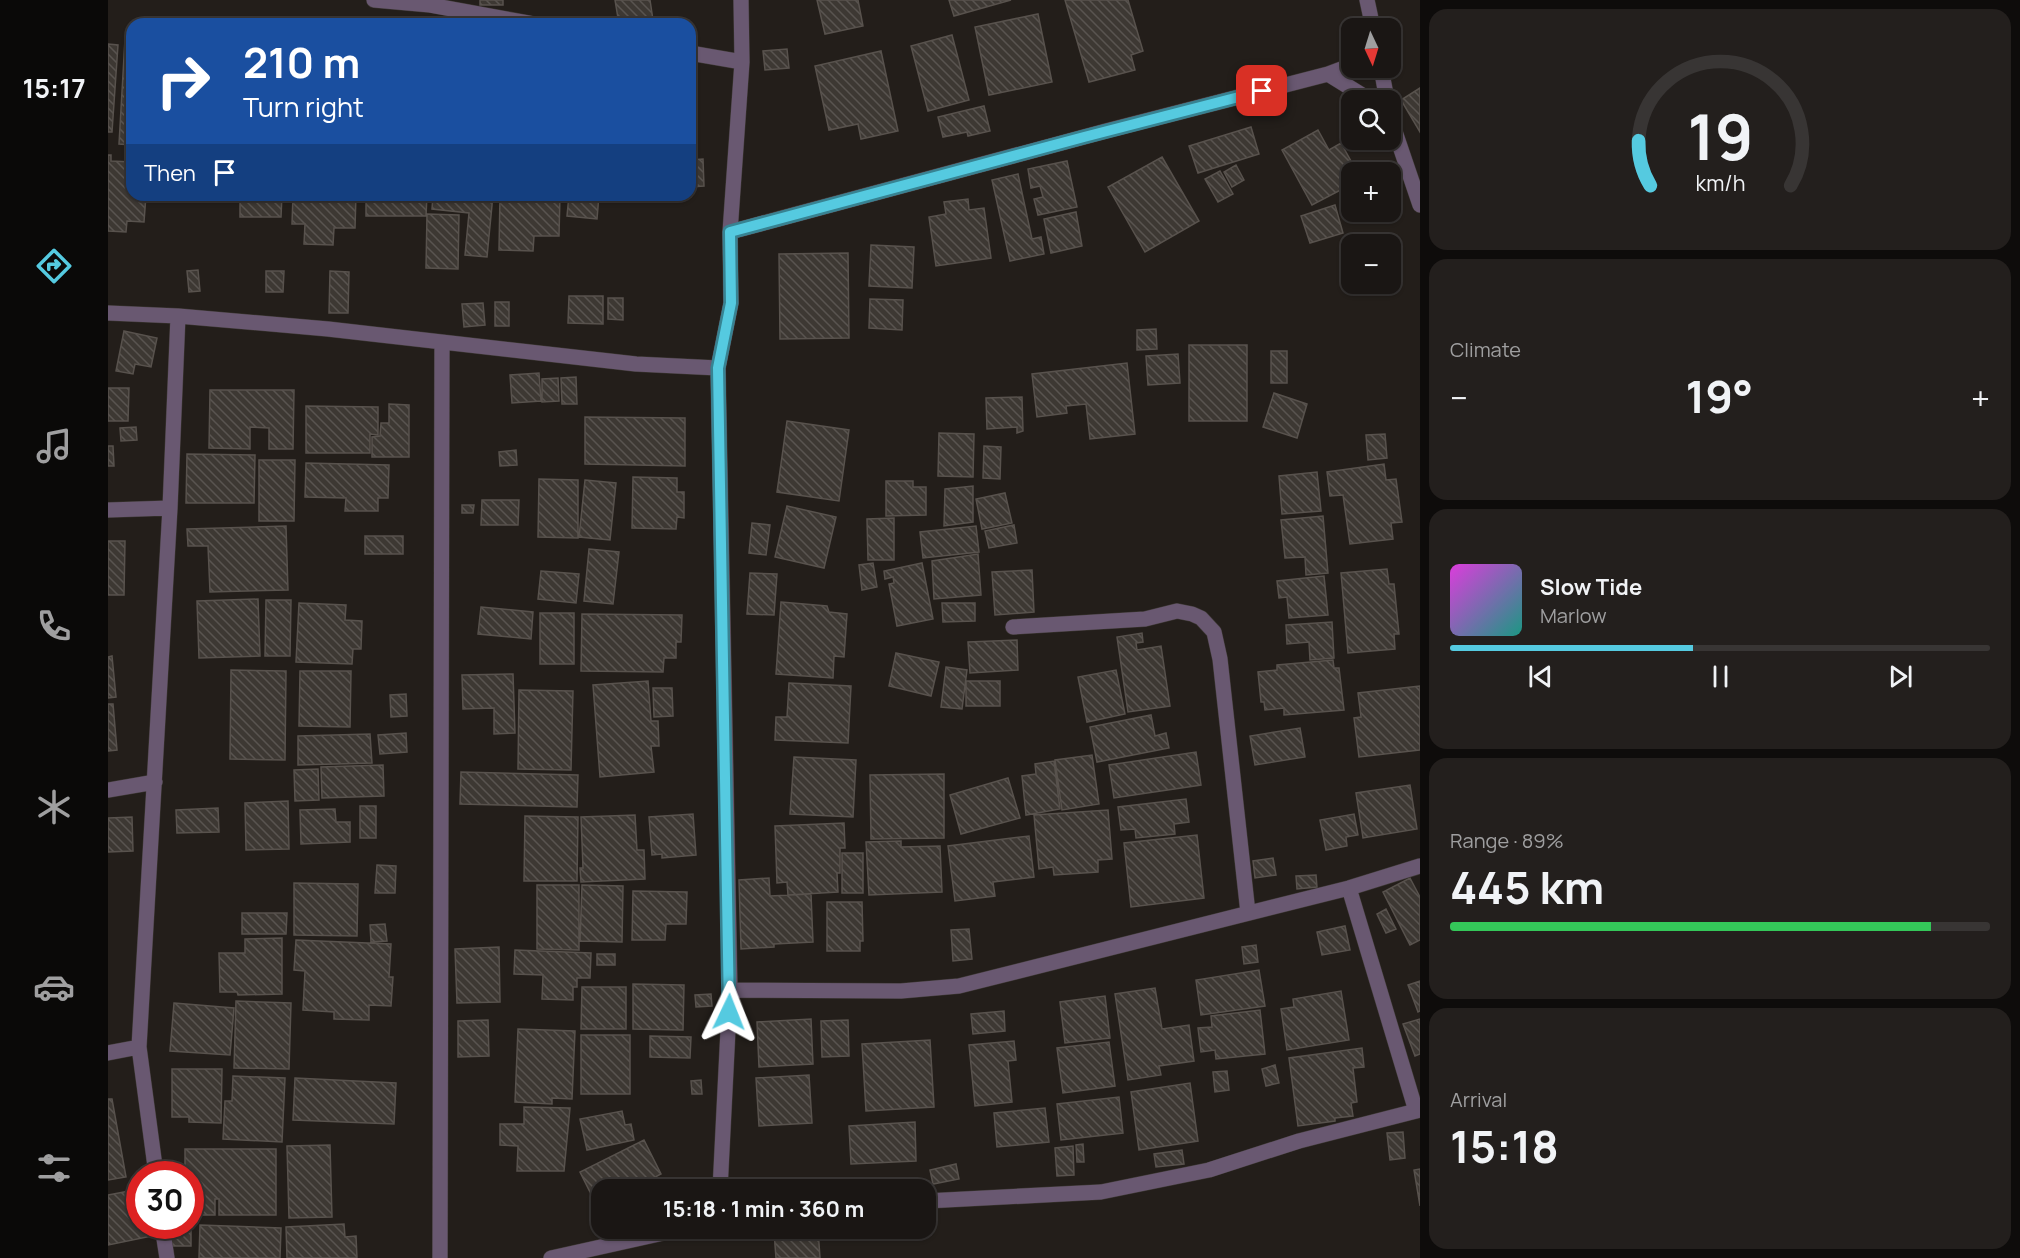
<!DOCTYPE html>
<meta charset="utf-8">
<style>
:root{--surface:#1a1614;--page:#231f1d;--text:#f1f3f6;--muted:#9f9fa0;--line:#383534;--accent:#55cae0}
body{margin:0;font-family:Manrope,sans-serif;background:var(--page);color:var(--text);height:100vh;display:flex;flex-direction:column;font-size:22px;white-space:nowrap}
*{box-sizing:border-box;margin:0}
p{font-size:20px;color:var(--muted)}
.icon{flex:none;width:33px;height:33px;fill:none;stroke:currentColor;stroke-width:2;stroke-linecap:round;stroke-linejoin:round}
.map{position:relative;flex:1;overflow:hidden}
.side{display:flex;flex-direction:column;gap:9px;padding:9px;background:#0e0c0b;width:600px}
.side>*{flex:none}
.guide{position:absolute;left:18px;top:18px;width:570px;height:183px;border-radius:18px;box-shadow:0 2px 4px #0004,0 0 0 2px var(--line);background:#1a4fa0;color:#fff;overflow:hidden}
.needle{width:39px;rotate:176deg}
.controls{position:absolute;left:1233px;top:18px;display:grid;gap:12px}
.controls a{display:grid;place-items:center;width:60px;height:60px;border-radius:12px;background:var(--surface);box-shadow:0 2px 4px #0004,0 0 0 2px var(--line);font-size:30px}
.speed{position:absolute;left:18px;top:1161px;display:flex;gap:12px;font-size:30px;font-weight:700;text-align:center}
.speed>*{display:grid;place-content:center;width:78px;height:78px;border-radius:50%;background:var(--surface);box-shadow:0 2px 4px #0004,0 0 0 2px var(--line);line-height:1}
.speed .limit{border:9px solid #d22;background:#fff;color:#111}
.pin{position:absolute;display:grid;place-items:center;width:51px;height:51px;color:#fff;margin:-26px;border-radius:12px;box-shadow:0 3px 9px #0006}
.me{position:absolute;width:66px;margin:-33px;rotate:2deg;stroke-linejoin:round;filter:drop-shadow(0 0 4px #0008)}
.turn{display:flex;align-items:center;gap:21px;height:126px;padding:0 18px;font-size:27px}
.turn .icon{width:78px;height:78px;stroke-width:2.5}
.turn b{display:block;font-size:42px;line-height:51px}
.then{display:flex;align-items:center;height:57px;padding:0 18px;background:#0003;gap:12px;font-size:22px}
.big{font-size:45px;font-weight:700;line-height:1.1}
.side .widget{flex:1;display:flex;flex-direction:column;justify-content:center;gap:9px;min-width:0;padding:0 21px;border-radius:18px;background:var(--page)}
.side .dial{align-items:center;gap:0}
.dial svg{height:156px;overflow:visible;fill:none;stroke:var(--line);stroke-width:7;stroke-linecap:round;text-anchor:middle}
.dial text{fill:var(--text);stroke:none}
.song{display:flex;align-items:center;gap:18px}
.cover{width:72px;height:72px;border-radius:9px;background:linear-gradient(135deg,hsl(300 70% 55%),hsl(170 70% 35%))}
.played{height:6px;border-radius:3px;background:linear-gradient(90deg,var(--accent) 45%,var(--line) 45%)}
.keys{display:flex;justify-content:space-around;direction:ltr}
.heat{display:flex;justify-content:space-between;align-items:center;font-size:33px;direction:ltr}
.charge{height:9px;border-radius:4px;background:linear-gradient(90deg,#34c759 89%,var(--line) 0)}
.trip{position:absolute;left:483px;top:1179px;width:345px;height:60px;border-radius:18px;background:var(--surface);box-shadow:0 2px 4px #0004,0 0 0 2px var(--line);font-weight:700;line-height:60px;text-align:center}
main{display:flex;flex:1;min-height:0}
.tab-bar{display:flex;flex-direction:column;width:108px;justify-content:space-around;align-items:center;background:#0a0908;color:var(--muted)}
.tab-bar .icon{width:42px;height:42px}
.tab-bar .selected{color:var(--accent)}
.tab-bar b{font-size:27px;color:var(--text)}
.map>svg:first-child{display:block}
.building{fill:url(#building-back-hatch);stroke:#58524d;stroke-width:1.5}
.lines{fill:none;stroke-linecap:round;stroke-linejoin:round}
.minor-casing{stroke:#3e3935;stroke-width:16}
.minor{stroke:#695871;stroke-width:15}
.route-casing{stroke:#378392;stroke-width:15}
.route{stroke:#55cae0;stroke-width:10}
</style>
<main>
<nav class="tab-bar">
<b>15:17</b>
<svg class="icon selected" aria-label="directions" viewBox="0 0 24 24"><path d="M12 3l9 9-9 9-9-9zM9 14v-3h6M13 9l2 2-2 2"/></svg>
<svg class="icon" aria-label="music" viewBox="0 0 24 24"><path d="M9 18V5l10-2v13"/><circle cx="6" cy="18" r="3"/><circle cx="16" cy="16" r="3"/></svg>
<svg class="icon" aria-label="phone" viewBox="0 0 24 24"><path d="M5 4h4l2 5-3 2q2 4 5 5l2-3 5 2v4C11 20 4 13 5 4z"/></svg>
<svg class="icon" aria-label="climate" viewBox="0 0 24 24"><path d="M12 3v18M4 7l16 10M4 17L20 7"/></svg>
<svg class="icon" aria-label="car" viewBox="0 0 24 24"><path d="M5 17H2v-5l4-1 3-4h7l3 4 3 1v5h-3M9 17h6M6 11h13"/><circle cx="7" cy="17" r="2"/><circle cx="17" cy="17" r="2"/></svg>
<svg class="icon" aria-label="filters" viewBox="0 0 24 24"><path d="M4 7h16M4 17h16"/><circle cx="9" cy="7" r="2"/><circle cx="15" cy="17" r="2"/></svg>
</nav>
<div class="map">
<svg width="1312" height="1258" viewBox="0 0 1312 1258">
<defs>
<pattern id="building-back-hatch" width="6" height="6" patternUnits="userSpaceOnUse" patternTransform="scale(1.5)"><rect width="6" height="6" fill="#3d3833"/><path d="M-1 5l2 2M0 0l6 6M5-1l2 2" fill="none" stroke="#595450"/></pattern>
</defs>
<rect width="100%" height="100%" fill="#231e1a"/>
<path class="building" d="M372,0H395V5H372Z
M507,0H542L545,20L511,24Z
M709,0H750L755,26L717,34Z
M841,0H903L846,16Z
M957,0H1020L1035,51L1023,55L1027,70L981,82Z
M930,14L944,82L881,95L867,27Z
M844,35L861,100L820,111L803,46Z
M17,39L24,40V145L11,144Z
M0,44L10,45L4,132H0Z
M679,49L681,68L657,70L655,51Z
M773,51L790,131L753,139L750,124L721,130L707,66Z
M1312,88V132L1293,100Z
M876,106L882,131L860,136L859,132L835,137L830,117Z
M1143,127L1151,154L1090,173L1081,146Z
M1210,130L1221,150L1233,143L1249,172H1244V184L1204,205L1174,150Z
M0,155H3V161L24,162V195H38L36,222L19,221L18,232L0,231Z
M1054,157L1091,221L1037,252L1000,187Z
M595,159L596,186L582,187V160Z
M959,161L969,207L930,215L926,199L935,197L932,186L923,188L920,169Z
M1128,165L1136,180L1124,187L1116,172Z
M1112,171L1125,194L1110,202L1097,179Z
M910,174L924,239L933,237L936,254L902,261L884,180Z
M132,195H174L173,217H132Z
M185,195H248L247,228H226L225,245L196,244L197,224H184Z
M258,195H319L318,216H258Z
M325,195H385L379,257L357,255L361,213L324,209Z
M392,195H452L451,236H426L425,251L391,250Z
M461,195H491L489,219L459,216Z
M860,199L861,210L876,208L883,258L828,266L821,217L838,214L836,202Z
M1227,205L1235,233L1202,243L1193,216Z
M968,212L974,246L943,253L936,219Z
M319,214L351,215L350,269L318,268Z
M763,245L806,247L804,288L761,286Z
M740,253L741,338L672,339L671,254Z
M90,270L92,291L81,292L79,271Z
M158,271H176L175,292H158Z
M222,271L241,272L240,313H221Z
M461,296H495V324L460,323Z
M500,298H515V320L500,319Z
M762,299L795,300L794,330L761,328Z
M387,302H401V326H387Z
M375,303L377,325L356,327L354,304Z
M1048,329L1049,349L1029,350V330Z
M16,331L49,338L43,367L27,364L25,374L8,371Z
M1081,345H1139V421H1081Z
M1163,351H1179V383H1163Z
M1070,354L1072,383L1040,385L1038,356Z
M1019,363L1027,434L982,439L978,404L958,406L959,413L929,417L924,374Z
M431,373L433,401L404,403L402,375Z
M468,377L469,404H454L453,378Z
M450,378L451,401L434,402V379Z
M0,388H21L20,421H0Z
M102,390H186L185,449H161V428L142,427V449L101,448Z
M1166,393L1199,404L1189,438L1155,427Z
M914,397L915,431L909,433V427L879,429L878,398Z
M281,404L301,405V457H264V437L272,436L273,423H281Z
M198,406L270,407V435L262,434V453H198Z
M477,417L577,418V466L477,464Z
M679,421L741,430L731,501L669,492Z
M28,427L29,440L13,441L12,428Z
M831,433L866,434L865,477L830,476Z
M1277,434L1279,458L1260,460L1258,435Z
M0,446H5L6,466H0Z
M876,446L893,447L892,479L875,478Z
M408,450L409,465L392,466L391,452Z
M79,454L147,455L146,503H78Z
M151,460H187L186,521H151Z
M198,463L281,465L280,498H270V511H237L238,498L197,497Z
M1276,464L1278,480L1288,479L1294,522L1283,523L1285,539L1242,544L1235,495L1222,496L1219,472Z
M1209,472L1213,511L1174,514L1171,476Z
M525,477L569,478V492H576V518L569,517L568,529L524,528Z
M431,479L470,480V538L430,537Z
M477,480L508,483L502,540L471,537Z
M778,481H805V487H818V515L778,516Z
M865,486V522L836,526L837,489Z
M897,493L904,523L874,529L868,499Z
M374,500H411L410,525H373Z
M354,505H366L365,513H354Z
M679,506L728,517L716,568L667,557Z
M1215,516L1220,573L1198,575L1197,557L1177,558L1173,520Z
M786,518V560H760L759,519Z
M644,523L662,525L658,555L641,553Z
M906,525L909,543L881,548L877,531Z
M178,526L180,590L102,592L100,546H80L79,529Z
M868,526L871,552L815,558L812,532Z
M257,536H295V554H257Z
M0,541H17L16,595H0Z
M481,549L511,552L505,604L476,601Z
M870,554L873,595L826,599L824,561Z
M765,563L769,587L754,590L751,565Z
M814,563L825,619L789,626L781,584L786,583L785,577L777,579L776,571Z
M1279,569L1281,584H1286L1291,634H1286L1287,649L1240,653L1233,573Z
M924,570L926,612L887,615L884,572Z
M433,571L471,574L468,603L430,599Z
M642,573L669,574L666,615L639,614Z
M1216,576L1220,615L1181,618L1179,597L1171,598L1169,581Z
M150,599L152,656L91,658L89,601Z
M158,600H183L182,656H157Z
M673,602L719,606L721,612L739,614L736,657L726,656L725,678L668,674Z
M191,603L238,605L237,620L254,621L253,649H245L244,664L188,662Z
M834,603H867V621L835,622Z
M373,607L425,612L423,639L370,634Z
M432,613H466V664H432Z
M474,614L574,615L573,642H568V658H556L555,672L473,671Z
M1224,622L1226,658L1202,660L1201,642L1179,644L1178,625Z
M1034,633L1035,642L1028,643L1029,650L1053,646L1062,706L1020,712L1009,637Z
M909,640L910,670L862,673L860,642Z
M788,653L831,662L823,696L781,686Z
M4,656L8,697L0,698V657Z
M1225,660L1226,668H1231L1236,710L1176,715V708L1157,710L1156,702H1153L1150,672L1169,670V665Z
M838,667L859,670L854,709L833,707Z
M123,670L178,671L177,760L122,759Z
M1008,670L1017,714L979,722L970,677Z
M192,671H243L242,727L191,726Z
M405,674L407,733L386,734V708L355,709L354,675Z
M540,681L543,721H550L551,746H543L546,772L492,777L485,685Z
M858,681H892V706H858Z
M681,683L743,686L740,743L667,740L668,717H679Z
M1312,686V750L1251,757L1246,718L1253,717L1250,693Z
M545,688H564L565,716L546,717Z
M411,690L465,691L463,770L410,769Z
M298,694L299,716L283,717L282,695Z
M0,704H5L9,750L0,751Z
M1043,715L1047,736L1058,733L1061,748L989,762L982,727Z
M1192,728L1197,757L1147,765L1142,736Z
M298,733L299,752L272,754L270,735Z
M262,734L264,763L190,765V736Z
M1088,752L1093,785L1006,798L1001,765Z
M984,755L991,804L954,810L947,760Z
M686,757L748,760L745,817L682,814Z
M946,761L952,809L918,815L914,776L928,774L927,764Z
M275,765L276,796L214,798L213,767Z
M210,769L211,800L187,801L186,770Z
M353,772L470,775L469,807L352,804Z
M836,774V838L763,839L762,775Z
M900,778L912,818L853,834L842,795Z
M1302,785L1309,829L1255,838L1248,793Z
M1078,799L1081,822L1066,824L1067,834L1028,838L1027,829L1013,830L1010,807Z
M180,801L181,849L138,850L137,803Z
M252,806H268V838H252Z
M110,808L111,832L69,833L68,810Z
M227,809L228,822H242V842L193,844L192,810Z
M1000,810L1004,859L990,860V872L946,875L945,867L931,869L926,815Z
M585,814L588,855L554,858V854L544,855L541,817Z
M1246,814L1250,835L1238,837L1239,846L1218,850L1212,820Z
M527,815L529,850H536L537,879L473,882L472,868H475L473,817Z
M417,816L470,817L469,881H416Z
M24,817L25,851L0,852V818Z
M736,823L737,848H732V873H729L730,892L680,895L679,882L669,883L667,826Z
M1089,835L1096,898L1023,907L1016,843Z
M921,836L926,877L885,882L887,896L847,901L840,846Z
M793,841V847L832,846L834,892L761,895L758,842Z
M734,853H755V893H734Z
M1165,858L1168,875L1147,878L1145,861Z
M269,865L288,866L287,893H267Z
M1208,875L1209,887L1189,889L1188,876Z
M661,878L662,896L703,894L705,942L666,944V947L633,949L631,880Z
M1302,878L1312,897V940L1302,945L1275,892Z
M186,883L250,884L249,936L186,935Z
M429,885H471V950L429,949Z
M474,885L515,886L514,942L472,941Z
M525,891L579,892L578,924H558L557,940H524Z
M719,902H754L755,941H752V951H719Z
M1278,909L1288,929L1278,933L1269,914Z
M134,913H179L178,934H134Z
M277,924L279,941L263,942L262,925Z
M1237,926L1242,950L1214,955L1209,932Z
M861,929L864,959L845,961L843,930Z
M174,938V994L130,995L129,992H112L111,953H137V939Z
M188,940L283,944L281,977H285L283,1006L261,1005V1020L226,1019V1012L195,1010L197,971L186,970Z
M1148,945L1150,962L1136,964L1134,947Z
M391,947L392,1002L349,1003L347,949Z
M407,950L483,953L482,978H469V987H465V1000L434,999L435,975L406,974Z
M489,954H507V965H489Z
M1151,970L1157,1006L1093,1015L1088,980Z
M1312,981V1011L1310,1012L1300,985Z
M525,984L576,985L575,1030L525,1029Z
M474,987H518V1029H473Z
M1047,988L1054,1029L1081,1025L1086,1061L1051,1066L1053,1075L1020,1080L1007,994Z
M1233,991L1241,1040L1179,1050L1173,1009L1186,1007L1185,999Z
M603,994L604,1006L588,1007L587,995Z
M997,996L1002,1038L957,1043L952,1002Z
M128,1001L183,1003L181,1069L126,1068Z
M66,1003L126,1008L122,1055L62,1051Z
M1152,1010L1157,1054L1108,1059L1107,1050L1093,1052L1090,1028L1104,1027L1103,1016Z
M896,1011L897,1031L865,1034L863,1014Z
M703,1019L705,1064L651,1067L649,1022Z
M1312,1019V1054L1307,1056L1295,1024Z
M380,1020L381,1056L350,1057V1021Z
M740,1020L741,1056L714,1057L713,1021Z
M410,1029L467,1031L464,1099L444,1098V1104L407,1102Z
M473,1035H522V1094H473Z
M542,1036L583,1037L582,1058L542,1057Z
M822,1040L826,1107L758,1111L754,1044Z
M906,1041L908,1060L900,1061L904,1102L867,1106L861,1045Z
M1001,1042L1007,1086L955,1093L949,1048Z
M1254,1048L1256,1067L1245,1068L1249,1102L1243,1103L1245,1116L1227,1118V1121L1190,1126L1181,1058Z
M1167,1065L1171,1083L1158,1086L1154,1069Z
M64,1069H114L113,1123L81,1122V1117H64Z
M1119,1071L1121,1090L1107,1092L1105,1072Z
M701,1075L704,1123L651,1126L648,1078Z
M125,1076L177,1078L174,1142L115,1139L117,1101H124Z
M187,1078L288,1083L286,1124L185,1120Z
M593,1080L594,1094H584L583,1081Z
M1082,1083L1090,1141L1031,1150L1023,1092Z
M1011,1097L1015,1133L953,1140L949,1104Z
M0,1099H4L18,1177L0,1180Z
M416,1107L462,1108L456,1171H409L410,1146L392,1145V1124H416Z
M937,1108L941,1142L889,1147L886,1113Z
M514,1111L517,1125L523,1124L526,1140L479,1150L472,1119Z
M807,1122L808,1161L743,1164L741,1126Z
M1295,1132L1297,1158L1282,1160L1279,1133Z
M536,1140L553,1174L538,1182L542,1190H494V1204L489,1206L472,1172Z
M975,1144L976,1162H969L968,1145Z
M222,1145L224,1217L181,1218L179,1146Z
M965,1146L966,1175L949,1176L947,1148Z
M77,1149H168V1215H111V1199H107V1215H82V1174H77Z
M1074,1150L1076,1164L1048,1167L1046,1154Z
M848,1164L851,1179L825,1184L822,1170Z
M1312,1169V1206L1306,1170Z
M32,1189V1226H41L44,1236L0,1245V1195Z
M83,1222V1246H59V1226H82Z
M236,1224L237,1237L248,1236L249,1258H179L178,1227Z
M92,1225L173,1228L172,1258H91Z
M710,1229L712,1258H668L666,1232Z"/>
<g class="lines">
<g class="minor-casing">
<path id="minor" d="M266,0L322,5L426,24
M1259,0L1265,28
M582,53L634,62
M1273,68L1279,100
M1220,74L1262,100
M1282,117L1312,205
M622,232L998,131L1220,74L1244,65
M0,313L70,316L220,329L528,364L610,368
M0,510L62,508
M905,627L1037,619L1069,611L1084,614L1093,618L1106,632L1112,659L1140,913
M0,790L47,782
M1241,888L1308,1111
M622,990L793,991L851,986L1241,888L1312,866
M0,1053L31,1047
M48,1174L31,1047L62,508L70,316
M612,1190L622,990L610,368L623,303L622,232L634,62L633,0
M818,1201L993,1192L1101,1170L1191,1141L1312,1110
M54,1226L59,1258
M332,1258L334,342
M443,1258L578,1228"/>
</g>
<use href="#minor" class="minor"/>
</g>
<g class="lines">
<g class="route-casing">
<path id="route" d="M621,1012L610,368L623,303L622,232L976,137L1154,91"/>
</g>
<use href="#route" class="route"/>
</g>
</svg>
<div class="controls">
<a><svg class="needle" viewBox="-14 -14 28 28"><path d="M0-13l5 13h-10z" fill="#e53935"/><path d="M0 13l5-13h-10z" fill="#9f9fa0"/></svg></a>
<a><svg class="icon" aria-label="search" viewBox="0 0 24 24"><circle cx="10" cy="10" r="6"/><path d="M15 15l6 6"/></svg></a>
<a>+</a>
<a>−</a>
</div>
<div class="speed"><div class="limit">30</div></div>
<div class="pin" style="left:1154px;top:91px;background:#d93025"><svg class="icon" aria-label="arrive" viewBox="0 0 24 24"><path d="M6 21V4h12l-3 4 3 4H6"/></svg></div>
<svg class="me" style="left:621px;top:1012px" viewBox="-20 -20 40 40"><path d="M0-17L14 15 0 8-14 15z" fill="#55cae0" stroke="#fff" stroke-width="4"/></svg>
<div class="trip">15:18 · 1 min · 360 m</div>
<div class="guide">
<div class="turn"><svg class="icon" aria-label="right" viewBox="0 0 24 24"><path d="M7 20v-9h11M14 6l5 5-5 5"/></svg><div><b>210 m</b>Turn right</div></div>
<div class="then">Then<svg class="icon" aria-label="arrive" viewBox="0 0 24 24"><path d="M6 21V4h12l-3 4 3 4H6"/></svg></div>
</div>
</div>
<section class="side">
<div class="widget dial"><svg viewBox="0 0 100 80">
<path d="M14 69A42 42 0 1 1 86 69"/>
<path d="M14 69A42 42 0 0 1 8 46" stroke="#55cae0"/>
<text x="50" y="56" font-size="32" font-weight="700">19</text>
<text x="50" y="72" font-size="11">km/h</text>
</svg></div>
<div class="widget"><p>Climate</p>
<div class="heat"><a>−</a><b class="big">19°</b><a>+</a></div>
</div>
<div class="widget">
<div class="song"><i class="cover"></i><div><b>Slow Tide</b><p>Marlow</p></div></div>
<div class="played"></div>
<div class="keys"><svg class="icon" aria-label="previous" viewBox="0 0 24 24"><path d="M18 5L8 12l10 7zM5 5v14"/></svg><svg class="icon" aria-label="pause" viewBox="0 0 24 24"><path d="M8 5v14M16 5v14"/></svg><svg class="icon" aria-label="next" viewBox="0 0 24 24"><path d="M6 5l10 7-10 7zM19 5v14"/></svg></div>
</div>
<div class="widget"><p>Range · 89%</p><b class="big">445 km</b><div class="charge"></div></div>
<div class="widget"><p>Arrival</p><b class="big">15:18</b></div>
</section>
</main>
